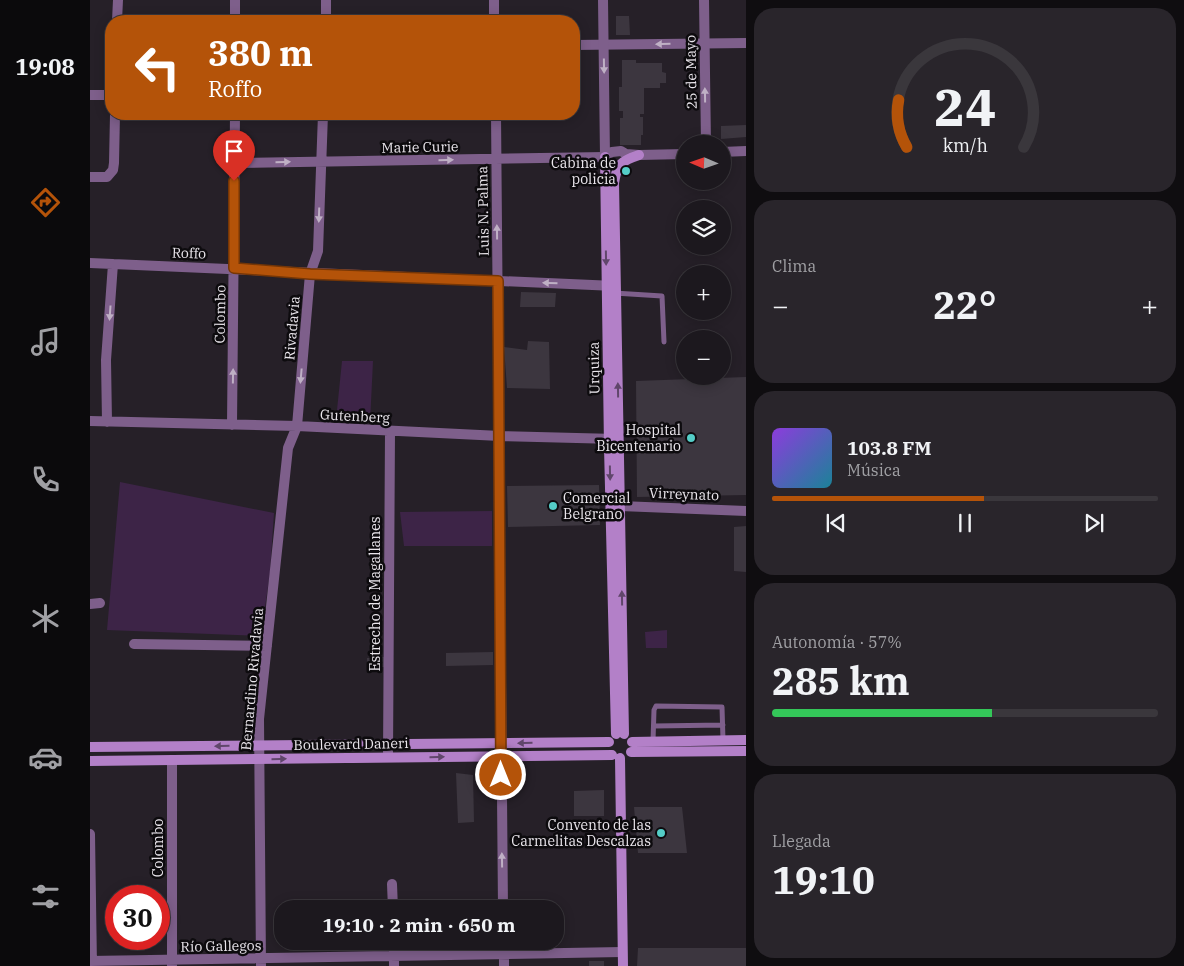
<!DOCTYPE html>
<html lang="es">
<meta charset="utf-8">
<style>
:root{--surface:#1c181e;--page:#29252b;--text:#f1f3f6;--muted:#a0a0a4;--line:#3a373c;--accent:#b45309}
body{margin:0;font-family:"IBM Plex Serif",serif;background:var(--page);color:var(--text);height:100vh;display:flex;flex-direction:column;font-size:19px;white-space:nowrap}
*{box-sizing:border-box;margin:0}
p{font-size:16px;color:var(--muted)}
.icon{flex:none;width:28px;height:28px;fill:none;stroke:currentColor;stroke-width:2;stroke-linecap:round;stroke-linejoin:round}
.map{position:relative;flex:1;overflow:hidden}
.drawer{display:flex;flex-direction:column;gap:8px;padding:8px;background:#0f0d10;width:438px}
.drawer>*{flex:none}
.guide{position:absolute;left:15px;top:15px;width:475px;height:105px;border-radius:20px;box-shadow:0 2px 12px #0003,0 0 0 1px var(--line);background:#b45309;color:#fff;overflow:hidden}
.needle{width:32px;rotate:272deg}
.fabs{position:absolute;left:586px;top:135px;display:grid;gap:10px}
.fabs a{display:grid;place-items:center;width:55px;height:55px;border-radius:50%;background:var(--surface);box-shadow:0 2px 12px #0003,0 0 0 1px var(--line);font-size:25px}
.speed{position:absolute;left:15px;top:885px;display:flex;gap:10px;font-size:25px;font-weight:700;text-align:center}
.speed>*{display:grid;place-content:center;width:65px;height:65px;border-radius:50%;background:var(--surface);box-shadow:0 2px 12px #0003,0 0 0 1px var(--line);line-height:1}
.speed .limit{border:8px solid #d22;background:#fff;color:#111}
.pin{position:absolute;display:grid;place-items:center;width:42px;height:42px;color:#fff;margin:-51px -21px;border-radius:50% 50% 50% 0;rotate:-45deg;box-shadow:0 0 5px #0007}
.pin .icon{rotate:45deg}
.me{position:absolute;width:55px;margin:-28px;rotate:0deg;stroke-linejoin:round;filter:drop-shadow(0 0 4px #0008)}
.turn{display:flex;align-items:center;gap:18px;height:105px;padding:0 20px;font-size:22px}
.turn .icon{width:65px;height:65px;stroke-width:2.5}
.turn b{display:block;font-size:35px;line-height:42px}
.big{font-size:38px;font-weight:700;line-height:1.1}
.drawer .widget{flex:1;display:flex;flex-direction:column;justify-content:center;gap:8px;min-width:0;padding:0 18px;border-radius:20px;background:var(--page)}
.drawer .dial{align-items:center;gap:0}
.dial svg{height:130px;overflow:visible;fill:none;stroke:var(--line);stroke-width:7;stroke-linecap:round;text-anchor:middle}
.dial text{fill:var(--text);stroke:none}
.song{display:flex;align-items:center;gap:15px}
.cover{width:60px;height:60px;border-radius:8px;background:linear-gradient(135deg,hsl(270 70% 55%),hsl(190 70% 35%))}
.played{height:5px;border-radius:2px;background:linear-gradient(90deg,var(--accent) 55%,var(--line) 55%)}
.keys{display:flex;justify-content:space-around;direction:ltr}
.heat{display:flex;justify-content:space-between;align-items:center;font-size:28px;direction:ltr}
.charge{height:8px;border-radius:4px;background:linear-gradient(90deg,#34c759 57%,var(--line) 0)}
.trip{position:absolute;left:184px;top:900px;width:290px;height:50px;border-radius:20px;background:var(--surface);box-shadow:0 2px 12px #0003,0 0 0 1px var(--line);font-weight:700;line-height:50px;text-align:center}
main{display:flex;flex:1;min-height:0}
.dock{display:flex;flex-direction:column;width:90px;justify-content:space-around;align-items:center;background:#0b0a0c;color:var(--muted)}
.dock .icon{width:35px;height:35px}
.dock .active{color:var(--accent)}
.dock b{font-size:22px;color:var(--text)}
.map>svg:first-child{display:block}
.green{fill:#3d2447}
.building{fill:#3c363f}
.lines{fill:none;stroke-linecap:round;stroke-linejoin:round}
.service{stroke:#7e5f8b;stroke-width:5}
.minor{stroke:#7e5f8b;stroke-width:10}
.tertiary{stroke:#7e5f8b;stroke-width:10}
.secondary{stroke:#b380c8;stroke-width:10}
.oneway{fill:#bfb0c5}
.oneway2{fill:#60466b}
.route-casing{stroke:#753606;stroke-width:12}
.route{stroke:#b45309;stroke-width:9}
.poi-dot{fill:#54cdc7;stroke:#0d0b0e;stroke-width:2}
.labels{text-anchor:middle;stroke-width:5;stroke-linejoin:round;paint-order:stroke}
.street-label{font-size:14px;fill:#eae6ec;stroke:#0d0b0e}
.poi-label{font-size:14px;fill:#eae6ec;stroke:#0d0b0e;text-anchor:end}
</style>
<main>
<nav class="dock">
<b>19:08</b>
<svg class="icon active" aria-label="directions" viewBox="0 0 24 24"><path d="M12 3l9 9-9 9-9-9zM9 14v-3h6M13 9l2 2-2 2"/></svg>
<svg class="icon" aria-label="music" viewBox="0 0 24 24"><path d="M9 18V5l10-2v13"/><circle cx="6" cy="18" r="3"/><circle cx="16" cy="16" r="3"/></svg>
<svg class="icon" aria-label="phone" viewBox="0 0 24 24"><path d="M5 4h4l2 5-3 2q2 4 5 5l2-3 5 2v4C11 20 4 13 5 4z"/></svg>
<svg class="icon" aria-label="climate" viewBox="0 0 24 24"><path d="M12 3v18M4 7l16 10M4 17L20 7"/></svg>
<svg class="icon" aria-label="car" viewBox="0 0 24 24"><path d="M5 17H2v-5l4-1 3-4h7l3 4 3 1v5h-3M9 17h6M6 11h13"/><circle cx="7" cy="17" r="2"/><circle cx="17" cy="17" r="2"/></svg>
<svg class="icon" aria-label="filters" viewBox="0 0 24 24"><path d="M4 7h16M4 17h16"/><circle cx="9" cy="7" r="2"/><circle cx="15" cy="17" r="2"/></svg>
</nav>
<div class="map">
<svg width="657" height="966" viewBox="0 0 657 966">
<rect width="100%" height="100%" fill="#262028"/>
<path class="green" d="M252,361H283L280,423L246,420Z
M30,482L184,513L180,572L171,636L17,630Z
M402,511V546H314L310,512Z
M577,630V648H556L555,632Z"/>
<path class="building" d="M526,16H539L540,35H526Z
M532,60H546V63H572V72L576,73V83H570V88H554V114H550V117H553V135H551V145H530V118H533V111H529V87H532Z
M657,125V137L631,139V126Z
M431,292L466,293L465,307H430Z
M438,341L459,342L460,389L417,388L414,347L437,350Z
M657,377V495L547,497L546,381Z
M509,485L510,525L418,527L417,486Z
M657,526V572L644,571V527Z
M403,652V665L356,666V653Z
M294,657V667H277V658Z
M366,773L383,775L384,822L368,823Z
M514,790V816H484V791Z
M544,807H592L597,853H548Z
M548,948H657V966H547Z
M499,961H514V966H499Z"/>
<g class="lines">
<path class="service" d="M524,293L572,296L574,342
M564,726L633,725
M563,741L564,710L566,706L632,707L633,740"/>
<path class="minor" d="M404,0V21
M27,21L28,0
M145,21V0
M236,21V0
M484,45L657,43
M0,95H21
M406,114L413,909
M632,152L657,151
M145,163L515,157
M0,177H17L23,170L24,163L25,114
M0,263L525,286
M0,421L207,426L410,436L526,439
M17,422L16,360L23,264
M142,425L145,114
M530,506L657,511
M0,604L10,603
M44,644L177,646
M298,757L300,432
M82,760V965
M0,834L2,966
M302,884L303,909
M304,941V966
M414,941V966
M0,961L532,952
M171,966L169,719L198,448L207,426L220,274L228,251L233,114"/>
<path class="tertiary" d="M513,0L515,157
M614,0L616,144
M515,157L522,152L531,151L536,154L549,155L595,154"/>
<path class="secondary" d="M515,157L519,447L526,734
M534,734L524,183C527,164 531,161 549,155
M542,742L657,740
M0,747L519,742
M541,752L657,751
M530,758L533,966
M0,761L522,755"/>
</g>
<defs><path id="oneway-solid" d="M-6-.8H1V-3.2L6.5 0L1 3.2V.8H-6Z" transform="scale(1.25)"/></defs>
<g class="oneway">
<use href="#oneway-solid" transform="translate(573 44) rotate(179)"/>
<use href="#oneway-solid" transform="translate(514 66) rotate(89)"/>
<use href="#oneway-solid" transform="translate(615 95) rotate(-91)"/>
<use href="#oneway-solid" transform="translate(356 160) rotate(-1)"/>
<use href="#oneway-solid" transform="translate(193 162) rotate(-1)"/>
<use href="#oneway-solid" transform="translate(229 215) rotate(92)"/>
<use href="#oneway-solid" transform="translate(407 232) rotate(-91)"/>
<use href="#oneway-solid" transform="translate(460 283) rotate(-178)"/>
<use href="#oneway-solid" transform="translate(20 313) rotate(94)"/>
<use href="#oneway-solid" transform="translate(143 376) rotate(-89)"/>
<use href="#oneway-solid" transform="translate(211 376) rotate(95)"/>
<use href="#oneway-solid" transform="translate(412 860) rotate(-91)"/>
</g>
<g class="oneway2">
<use href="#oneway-solid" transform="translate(516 258) rotate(89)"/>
<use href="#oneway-solid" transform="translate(528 390) rotate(-91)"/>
<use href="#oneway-solid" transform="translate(520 473) rotate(89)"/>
<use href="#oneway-solid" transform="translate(532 598) rotate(-91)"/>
<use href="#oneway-solid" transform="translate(435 743) rotate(179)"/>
<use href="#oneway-solid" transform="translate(132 746) rotate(179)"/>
<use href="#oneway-solid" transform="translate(347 757) rotate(-1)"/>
<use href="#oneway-solid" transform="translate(189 759) rotate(-1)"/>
</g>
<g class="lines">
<g class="route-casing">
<path id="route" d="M144,181V268L220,274L408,281L411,775"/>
</g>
<use href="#route" class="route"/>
</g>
<g class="poi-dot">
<circle cx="536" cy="171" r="5"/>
<circle cx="601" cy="438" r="5"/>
<circle cx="463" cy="506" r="5"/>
<circle cx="571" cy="833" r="5"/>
</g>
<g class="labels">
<g class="street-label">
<text transform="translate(601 72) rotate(-91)" y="5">25 de Mayo</text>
<text transform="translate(330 147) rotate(-1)" y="5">Marie Curie</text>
<text transform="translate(393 211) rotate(-91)" y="5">Luis N. Palma</text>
<text transform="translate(99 253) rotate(2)" y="5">Roffo</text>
<text transform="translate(130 314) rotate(-89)" y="5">Colombo</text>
<text transform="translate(202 328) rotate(-85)" y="5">Rivadavia</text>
<text transform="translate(504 368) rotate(-91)" y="5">Urquiza</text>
<text transform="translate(265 416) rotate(3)" y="5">Gutenberg</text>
<text transform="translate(594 494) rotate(2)" y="5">Virreynato</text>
<text transform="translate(285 594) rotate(-90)" y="5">Estrecho de Magallanes</text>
<text transform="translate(162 679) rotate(-85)" y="5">Bernardino Rivadavia</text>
<text transform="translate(261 744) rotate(-1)" y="5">Boulevard Daneri</text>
<text transform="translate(68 848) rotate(-90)" y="5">Colombo</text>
<text transform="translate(131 946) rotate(-1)" y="5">Río Gallegos</text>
</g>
<g class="poi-label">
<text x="526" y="168">Cabina de<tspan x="526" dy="16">policia</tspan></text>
<text x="591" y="435">Hospital<tspan x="591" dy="16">Bicentenario</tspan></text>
<text x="473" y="503" text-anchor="start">Comercial<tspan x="473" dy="16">Belgrano</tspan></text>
<text x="561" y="830">Convento de las<tspan x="561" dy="16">Carmelitas Descalzas</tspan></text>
</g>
</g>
</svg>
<div class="fabs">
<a><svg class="needle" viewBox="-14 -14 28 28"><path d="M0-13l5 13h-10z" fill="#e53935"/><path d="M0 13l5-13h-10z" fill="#a0a0a4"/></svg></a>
<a><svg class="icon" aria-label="layers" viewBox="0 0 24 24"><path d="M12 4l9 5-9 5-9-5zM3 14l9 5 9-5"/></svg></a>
<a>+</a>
<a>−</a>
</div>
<div class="speed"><div class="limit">30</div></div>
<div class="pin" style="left:144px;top:181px;background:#d93025"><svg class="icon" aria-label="arrive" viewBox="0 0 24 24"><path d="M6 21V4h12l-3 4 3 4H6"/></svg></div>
<svg class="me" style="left:411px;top:775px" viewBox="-20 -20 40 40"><circle r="17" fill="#b45309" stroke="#fff" stroke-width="3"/><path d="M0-11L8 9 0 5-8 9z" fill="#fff"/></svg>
<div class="trip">19:10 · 2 min · 650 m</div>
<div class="guide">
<div class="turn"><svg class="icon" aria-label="left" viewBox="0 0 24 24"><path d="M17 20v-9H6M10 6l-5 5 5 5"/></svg><div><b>380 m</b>Roffo</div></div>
</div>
</div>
<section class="drawer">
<div class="widget dial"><svg viewBox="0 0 100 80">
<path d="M14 69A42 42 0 1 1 86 69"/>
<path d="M14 69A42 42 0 0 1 9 40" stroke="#b45309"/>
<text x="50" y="56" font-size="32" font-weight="700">24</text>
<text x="50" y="72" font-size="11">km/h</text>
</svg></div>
<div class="widget"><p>Clima</p>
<div class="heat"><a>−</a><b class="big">22°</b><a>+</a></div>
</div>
<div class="widget">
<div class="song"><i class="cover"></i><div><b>103.8 FM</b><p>Música</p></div></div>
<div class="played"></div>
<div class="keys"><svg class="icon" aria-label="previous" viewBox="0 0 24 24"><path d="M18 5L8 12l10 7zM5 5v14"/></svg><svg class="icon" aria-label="pause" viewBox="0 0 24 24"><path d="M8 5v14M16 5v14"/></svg><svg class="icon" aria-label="next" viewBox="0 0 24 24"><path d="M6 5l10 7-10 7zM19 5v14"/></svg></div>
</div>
<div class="widget"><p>Autonomía · 57%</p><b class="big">285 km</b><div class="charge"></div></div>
<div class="widget"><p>Llegada</p><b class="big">19:10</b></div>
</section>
</main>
